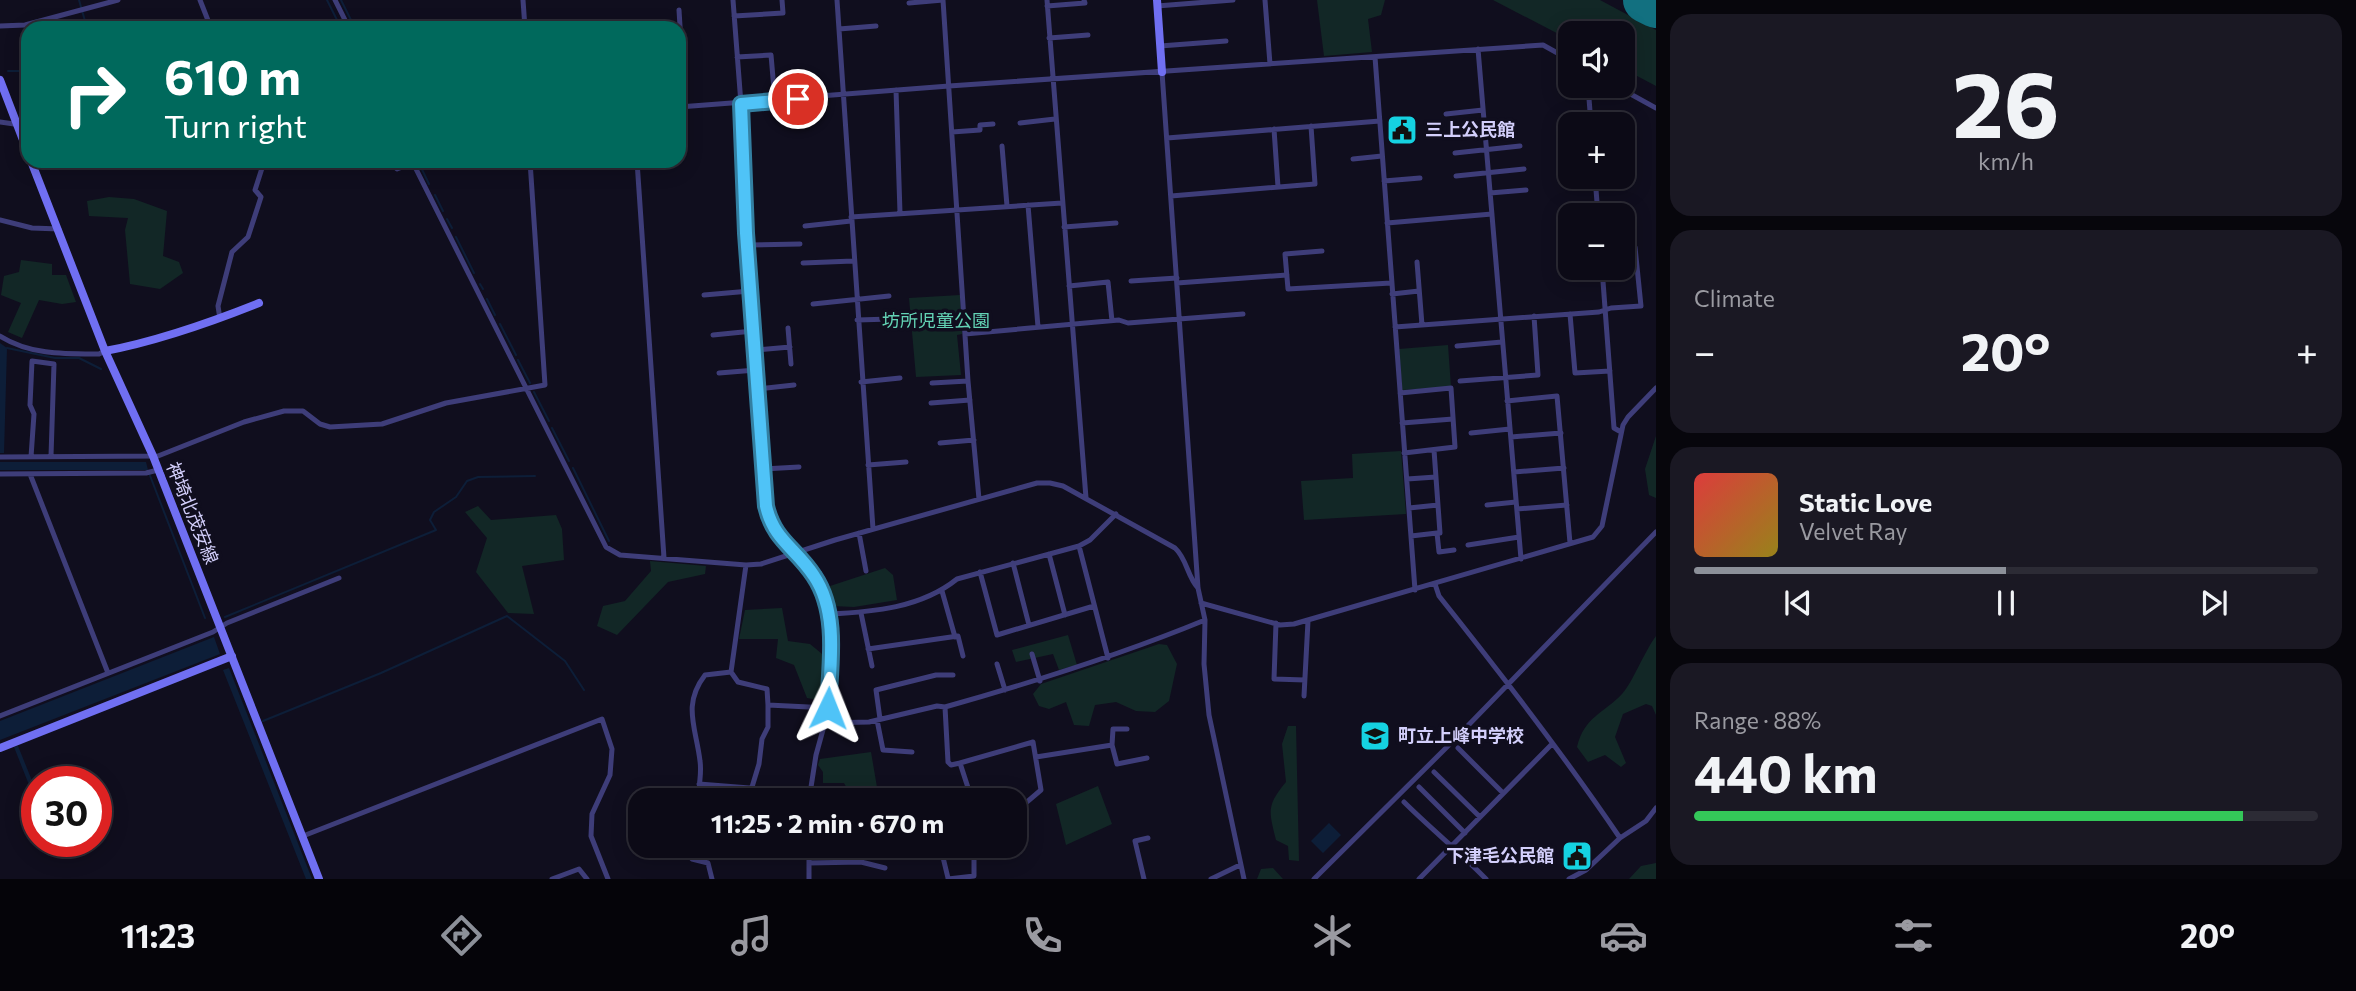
<!DOCTYPE html>
<meta charset="utf-8">
<style>
:root{--surface:#0c0a16;--page:#1a1823;--text:#f1f3f6;--muted:#9a9aa1;--line:#2c2b35;--accent:#8c9099}
body{margin:0;font-family:Commissioner,"Noto Sans JP",sans-serif;background:var(--page);color:var(--text);height:100vh;display:flex;flex-direction:column;font-size:26px;white-space:nowrap}
*{box-sizing:border-box;margin:0}
p{font-size:23px;color:var(--muted)}
.icon{flex:none;width:38px;height:38px;fill:none;stroke:currentColor;stroke-width:2;stroke-linecap:round;stroke-linejoin:round}
.map{position:relative;flex:1;overflow:hidden}
.drawer{display:flex;flex-direction:column;gap:14px;padding:14px;background:#07060c;width:700px}
.drawer>*{flex:none}
.guide{position:absolute;left:21px;top:21px;width:665px;height:147px;border-radius:21px;box-shadow:0 4px 18px #0003,0 0 0 2px var(--line);background:#00695c;color:#fff;overflow:hidden}
.tools{position:absolute;left:1558px;top:21px;display:grid;gap:14px}
.tools a{display:grid;place-items:center;width:77px;height:77px;border-radius:14px;background:var(--surface);box-shadow:0 4px 18px #0003,0 0 0 2px var(--line);font-size:35px}
.speed{position:absolute;left:21px;top:766px;display:flex;gap:14px;font-size:35px;font-weight:700;text-align:center}
.speed>*{display:grid;place-content:center;width:91px;height:91px;border-radius:50%;background:var(--surface);box-shadow:0 4px 18px #0003,0 0 0 2px var(--line);line-height:1}
.speed .limit{border:10px solid #d22;background:#fff;color:#111}
.pin{position:absolute;display:grid;place-items:center;width:60px;height:60px;color:#fff;margin:-30px;border:4px solid #fff;border-radius:50%;box-shadow:0 2px 7px #0007}
.me{position:absolute;width:77px;margin:-38px;rotate:2deg;stroke-linejoin:round;filter:drop-shadow(0 0 5px #0008)}
.turn{display:flex;align-items:center;gap:24px;height:147px;padding:0 28px;font-size:32px}
.turn .icon{width:91px;height:91px;stroke-width:2.5}
.turn b{display:block;font-size:49px;line-height:60px}
.big{font-size:52px;font-weight:700;line-height:1.1}
.drawer .card{flex:1;display:flex;flex-direction:column;justify-content:center;gap:10px;min-width:0;padding:0 24px;border-radius:21px;background:var(--page)}
.drawer .dial{align-items:center;gap:0}
.dial b{font-size:91px;line-height:1}
.song{display:flex;align-items:center;gap:21px}
.cover{width:84px;height:84px;border-radius:10px;background:linear-gradient(135deg,hsl(0 70% 55%),hsl(50 70% 35%))}
.played{height:7px;border-radius:4px;background:linear-gradient(90deg,var(--accent) 50%,var(--line) 50%)}
.keys{display:flex;justify-content:space-around;direction:ltr}
.heat{display:flex;justify-content:space-between;align-items:center;font-size:38px;direction:ltr}
.charge{height:10px;border-radius:5px;background:linear-gradient(90deg,#34c759 88%,var(--line) 0)}
.trip{position:absolute;left:628px;top:788px;width:399px;height:70px;border-radius:21px;background:var(--surface);box-shadow:0 4px 18px #0003,0 0 0 2px var(--line);font-weight:700;line-height:70px;text-align:center}
.tab-bar{display:flex;height:112px;justify-content:space-around;align-items:center;background:#050409;color:var(--muted)}
.tab-bar .icon{width:49px;height:49px}
.tab-bar .active{color:var(--accent)}
.tab-bar b{font-size:32px;color:var(--text)}
main{display:flex;flex:1;min-height:0}
.map>svg:first-child{display:block}
.green{fill:#122726}
.water{fill:#0d1e38}
.lines{fill:none;stroke-linecap:round;stroke-linejoin:round}
.stream{stroke:#0d1e38;stroke-width:2}
.runway{stroke:#127080;stroke-width:46}
.street{stroke:#3e3d79;stroke-width:5}
.secondary{stroke:#706ff2;stroke-width:8}
.route-casing{stroke:#337fa1;stroke-width:18}
.route{stroke:#4fc3f7;stroke-width:12}
.labels{text-anchor:middle;stroke-width:7;stroke-linejoin:round;paint-order:stroke}
.poi-label{font-size:18px;font-weight:bold;fill:#d3cffb;stroke:#100e1e;text-anchor:start}
.park-label{font-size:18px;fill:#63d3b5;stroke:#100e1e}
.street-label{font-size:18px;fill:#d3cffb;stroke:#100e1e}
</style>
<main>
<div class="map">
<svg width="1656" height="879" viewBox="0 0 1656 879">
<rect width="100%" height="100%" fill="#100e1e"/>
<path class="green" d="M1317,0H1385L1381,15L1368,19L1372,52L1324,56Z
M1493,0H1600L1656,30V86L1622,68V33H1570V40Z
M109,197L134,199L167,211L163,256L179,262L183,273L160,289L130,284L125,230L128,218L89,216L87,201Z
M21,260L52,264V275H66L76,302L62,304L39,300L22,338L8,332L21,303L1,295L4,276L19,272Z
M960,295L962,334L957,335L961,375L916,377L909,298Z
M1448,345L1451,387L1402,390L1399,349Z
M1656,436V498L1649,495L1645,469Z
M1401,451L1406,514L1304,520L1301,481L1353,478L1352,454Z
M478,506L491,520L556,515L562,529L564,560L522,566L534,614L508,613L476,572L487,538L465,512Z
M650,561L706,566L705,574L668,582L617,635L597,626L603,606L625,601L651,571Z
M885,568L893,575L897,600L854,607L833,606L830,586Z
M782,608L788,641L810,644L827,658L824,701L807,698L794,665L776,658L778,639H739L745,610Z
M1068,635L1077,665L1059,670L1053,654L1016,662L1012,650Z
M1656,636V715L1652,706L1646,704L1623,714L1615,737L1626,763L1621,767L1605,755L1588,762L1577,747C1584,717 1604,713 1622,694C1633,682 1644,652 1656,636Z
M1159,644L1167,645L1177,664L1169,701L1155,712L1136,711L1116,702L1095,705L1089,726L1074,725L1066,702L1049,709L1039,706L1033,694L1041,684Z
M1288,726H1296L1299,861L1289,860L1288,846L1276,840C1269,811 1266,806 1286,782L1282,744Z
M871,752L878,793L876,800H850V794L844,783H823V772L818,765L820,759Z
M1098,786L1112,824L1066,845L1056,804Z
M1656,863V879H1629L1641,866Z
M1273,868L1283,879H1257L1261,869Z"/>
<path class="water" d="M0,343L7,348L4,453H0Z
M0,462H146L148,470H0Z
M214,637L220,654L0,740V721Z
M229,668L312,879H306L223,670Z
M18,746L37,793V805L14,747Z
M1329,823L1341,835L1323,853L1311,841Z"/>
<g class="lines">
<path class="stream" d="M79,0L87,28
M327,0L341,28
M341,0L355,28
M8,71H28
M418,161L429,184
M435,195L443,211
M447,219L452,228
M456,237L474,273
M480,284L483,289
M487,299L495,315
M500,324L516,355
M7,348L55,358H79L101,369
M518,360L530,383
M534,392L549,421
M552,428L569,461
M573,468L609,541
M149,473L205,618
M225,617L436,530L430,520L434,512L456,497L467,481L478,477L535,476
M263,721L381,673L507,616L565,661L584,690"/>
<path class="runway" d="M1646,0L1656,5"/>
<path class="street" d="M200,0L211,28
M335,0L349,28
M523,0L525,28
M733,0L741,104
M837,0L873,529
M1047,0L1086,498
M1265,0L1270,64
M909,3L943,0L968,381L979,499
M1047,6L1085,3L1084,0
M1157,6L1233,0
M679,10L685,107
M734,16L783,13L782,0
M0,26L25,25L118,0
M839,29L876,26
M1049,38L1088,35
M1160,46L1226,41
M1478,49L1521,559
M737,57L771,55L775,101
M1375,57L1415,590
M1162,72L1198,588L1205,620L1204,664L1209,715L1244,879
M1588,86L1591,124
M1616,86L1656,108
M896,90L900,213
M679,107L949,86L1543,45L1570,60
M1446,114L1483,110
M0,122L28,126
M1020,123L1055,119
M1274,129L1278,187
M952,132L980,130V125L993,124
M1167,138L1380,121
M1002,146L1007,206
M1455,153L1520,146
M1353,159L1382,156
M388,161L397,169L413,163
M412,161L606,547L620,555L746,565L761,564L835,540L1037,483H1050L1063,486L1175,548C1187,559 1187,576 1198,588
M637,161L664,558
M1456,176L1524,169
M1595,177L1598,215
M1384,181L1420,178
M1490,193L1526,190
M1171,196L1315,184L1311,126
M1028,205L1038,327
M851,217L1062,203
M0,220L32,228L59,229
M1387,223L1492,214
M805,226L851,221
M1064,227L1116,223
M747,245L800,244
M1322,251L1285,254L1288,289L1391,283
M1417,262L1422,325
M803,263L853,261
M1602,268L1614,428L1621,432
M1131,281L1177,278
M1177,283L1287,275
M1069,286L1108,282L1112,321
M1392,294L1419,291
M704,295L750,291
M813,304L889,296
M1570,314L1575,373L1610,371
M220,319L218,306L232,252L248,237L261,197L255,190L263,165L246,161
M857,320L891,319
M1395,327L1599,312L1611,308L1641,306L1635,247L1622,248
M788,328L791,364
M965,334L1119,320L1128,323L1243,314
M713,335L753,331
M0,336C30,355 65,354 99,354L105,351
M1457,346L1502,342
M755,350L790,347
M719,373L756,370
M1460,381L1538,375L1534,316
M861,382L900,378
M932,383L968,381
M757,389L794,385
M1400,393L1451,388L1455,447L1404,453
M1507,401L1557,396L1570,543
M931,403L970,400
M1402,423L1453,419
M1471,433L1510,429
M1511,437L1561,433
M940,443L974,440
M1434,450L1440,533H1437
M0,457L158,456L244,422L284,411H303L320,424L330,427L382,424L446,403L545,385L530,161
M31,457L34,414L30,405L32,361L54,364L51,456
M868,465L906,462
M763,469L799,467
M1514,472L1564,468
M0,474L146,473L158,470
M30,474L108,673
M1407,479L1436,477
M1487,505L1516,502
M1409,508L1438,505
M1517,509L1567,505
M859,533L866,571
M1411,536L1437,533L1439,552L1454,550
M1468,545L1519,537
M1079,546L1108,658
M795,552L813,574L825,595L828,612L831,656L829,708L816,755L809,800
M1049,554L1065,615
M1013,563L1029,625
M746,565L731,672L738,682L767,689L768,705L829,708
M980,572L997,635L1094,606
M1435,584L1439,596C1502,675 1564,755 1620,838
M942,591L955,637
M1201,603L1280,625L1294,624L1593,537L1602,526L1623,425L1628,417L1656,388
M861,613L872,666
M829,614C873,612 921,608 957,579L1079,546L1090,540L1116,514
M1276,623L1274,679L1305,680
M868,649L958,636L963,656
M1032,654L1040,681
M997,664L1005,690
M1304,696L1308,621
M945,707L948,762L951,765L960,763L972,800
M0,716L213,632L227,623L339,578
M880,719L876,690L936,675H953
M877,720L883,750L912,752
M826,723L869,722L937,706L945,707C1034,682 1120,655 1205,620
M1127,729H1113L1112,745L1117,764L1147,758
M1458,748L1503,793
M1036,757L1112,745
M960,763L1033,742L1041,790L1015,812
M1434,772L1480,817
M699,784L762,789L765,791L767,800
M752,787L759,764L762,739L768,727V705
M1419,787L1465,833
M697,800C699,787 702,774 700,761C696,727 682,705 705,675L731,672
M1404,802C1431,829 1460,852 1486,879
M303,836L602,719L612,749L610,775L592,814L591,836L608,879
M690,845L689,855L692,859L708,863L712,879
M940,845L948,878
M861,862L885,868
M809,863L861,862L868,845
M552,879L579,869L587,879
M809,879V845
M948,879L974,876V845
M1144,879L1135,841L1148,838
M1211,879L1240,865
M1314,879L1452,742L1656,532
M1419,879L1552,744
M1569,879L1586,870L1620,838L1646,821L1656,808"/>
<path class="secondary" d="M1157,0L1162,72
M0,80L28,153
M741,104L746,233L766,506C771,528 778,536 795,552
M31,161L105,351L153,456L319,879
M105,351C158,341 209,323 259,303
M0,748L232,656"/>
</g>
<g class="lines">
<g class="route-casing">
<path id="route" d="M798,99L741,104L746,233L766,506C774,541 796,548 814,576C839,613 830,665 828,708"/>
</g>
<use href="#route" class="route"/>
</g>
<defs>
<g id="civic-square" transform="scale(1.575)"><rect x="-9" y="-9" width="18" height="18" rx="4" fill="#15d2e1" stroke="#100e1e"/><path d="M-.6-6.5H3V-4.5H.6V-3L4-1V1h2V6H-6V1h2V-1L-.6-3ZM-1.2 2.5V6h2.4V2.5Z" fill="#111"/></g>
<g id="school-square" transform="scale(1.575)"><rect x="-9" y="-9" width="18" height="18" rx="4" fill="#15d2e1" stroke="#100e1e"/><path d="M0-5L7-2L0 1L-7-2ZM-4 1L0 2.5L4 1V4Q0 6-4 4Z" fill="#111"/></g>
</defs>
<g fill-rule="evenodd">
<use href="#civic-square" x="1402" y="130"/>
<use href="#school-square" x="1375" y="736"/>
<use href="#civic-square" x="1577" y="856"/>
</g>
<g class="labels">
<g class="poi-label">
<text x="1425" y="136">三上公民館</text>
<text x="1398" y="742">町立上峰中学校</text>
<text x="1554" y="862" text-anchor="end">下津毛公民館</text>
</g>
<g class="park-label">
<text x="936" y="327">坊所児童公園</text>
</g>
<g class="street-label">
<text transform="translate(192 513) rotate(68)" y="6">神埼北茂安線</text>
</g>
</g>
</svg>
<div class="tools">
<a><svg class="icon" aria-label="sound" viewBox="0 0 24 24"><path d="M4 9h4l5-4v14l-5-4H4zM17 9q2 3 0 6"/></svg></a>
<a>+</a>
<a>−</a>
</div>
<div class="speed"><div class="limit">30</div></div>
<div class="pin" style="left:798px;top:99px;background:#d93025"><svg class="icon" aria-label="arrive" viewBox="0 0 24 24"><path d="M6 21V4h12l-3 4 3 4H6"/></svg></div>
<svg class="me" style="left:828px;top:708px" viewBox="-20 -20 40 40"><path d="M0-17L14 15 0 8-14 15z" fill="#4fc3f7" stroke="#fff" stroke-width="4"/></svg>
<div class="trip">11:25 · 2 min · 670 m</div>
<div class="guide">
<div class="turn"><svg class="icon" aria-label="right" viewBox="0 0 24 24"><path d="M7 20v-9h11M14 6l5 5-5 5"/></svg><div><b>610 m</b>Turn right</div></div>
</div>
</div>
<section class="drawer">
<div class="card dial"><b>26</b><p>km/h</p></div>
<div class="card"><p>Climate</p>
<div class="heat"><a>−</a><b class="big">20°</b><a>+</a></div>
</div>
<div class="card">
<div class="song"><i class="cover"></i><div><b>Static Love</b><p>Velvet Ray</p></div></div>
<div class="played"></div>
<div class="keys"><svg class="icon" aria-label="previous" viewBox="0 0 24 24"><path d="M18 5L8 12l10 7zM5 5v14"/></svg><svg class="icon" aria-label="pause" viewBox="0 0 24 24"><path d="M8 5v14M16 5v14"/></svg><svg class="icon" aria-label="next" viewBox="0 0 24 24"><path d="M6 5l10 7-10 7zM19 5v14"/></svg></div>
</div>
<div class="card"><p>Range · 88%</p><b class="big">440 km</b><div class="charge"></div></div>
</section>
</main>
<nav class="tab-bar">
<b>11:23</b>
<svg class="icon active" aria-label="directions" viewBox="0 0 24 24"><path d="M12 3l9 9-9 9-9-9zM9 14v-3h6M13 9l2 2-2 2"/></svg>
<svg class="icon" aria-label="music" viewBox="0 0 24 24"><path d="M9 18V5l10-2v13"/><circle cx="6" cy="18" r="3"/><circle cx="16" cy="16" r="3"/></svg>
<svg class="icon" aria-label="phone" viewBox="0 0 24 24"><path d="M5 4h4l2 5-3 2q2 4 5 5l2-3 5 2v4C11 20 4 13 5 4z"/></svg>
<svg class="icon" aria-label="climate" viewBox="0 0 24 24"><path d="M12 3v18M4 7l16 10M4 17L20 7"/></svg>
<svg class="icon" aria-label="car" viewBox="0 0 24 24"><path d="M5 17H2v-5l4-1 3-4h7l3 4 3 1v5h-3M9 17h6M6 11h13"/><circle cx="7" cy="17" r="2"/><circle cx="17" cy="17" r="2"/></svg>
<svg class="icon" aria-label="filters" viewBox="0 0 24 24"><path d="M4 7h16M4 17h16"/><circle cx="9" cy="7" r="2"/><circle cx="15" cy="17" r="2"/></svg>
<b>20°</b>
</nav>
